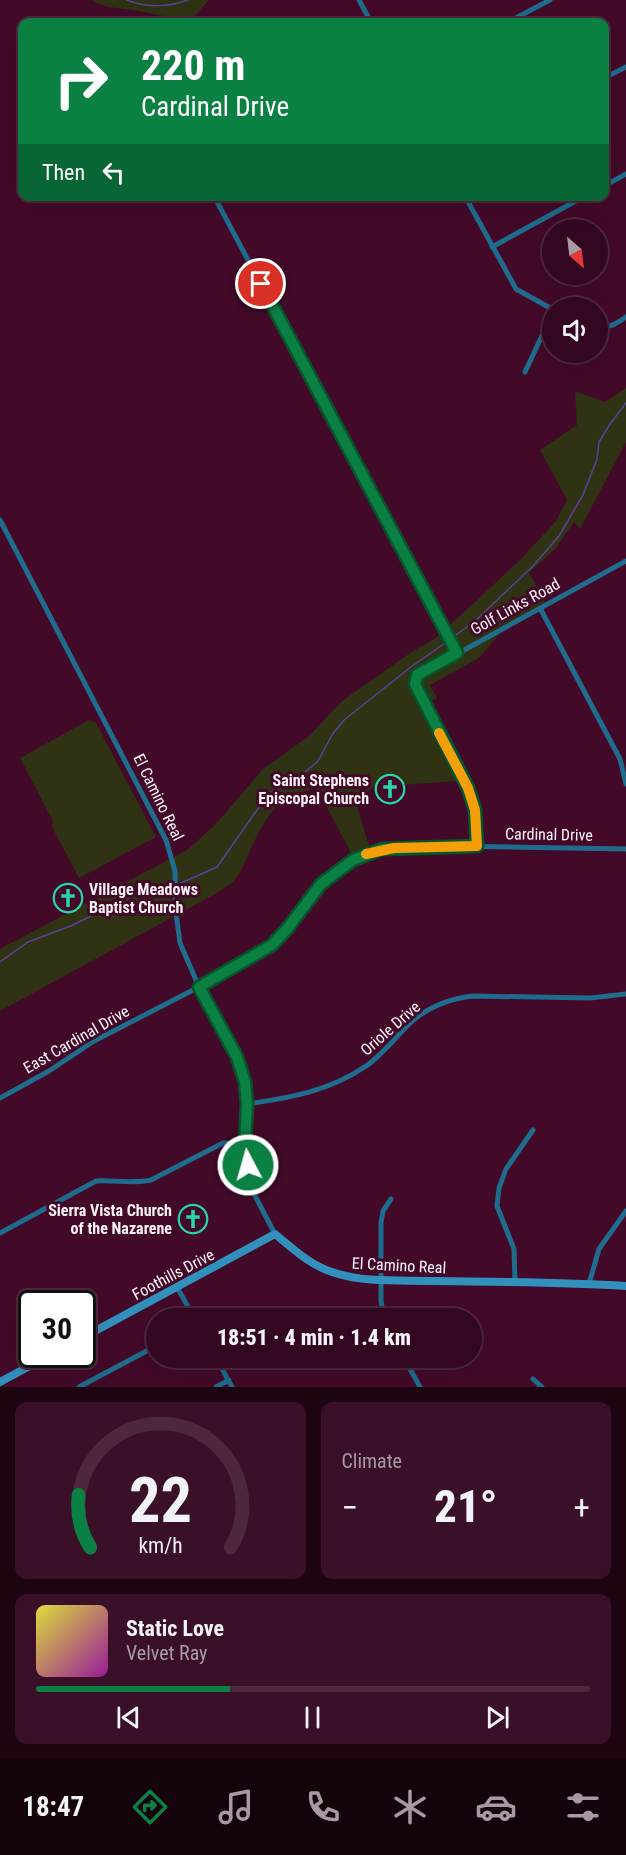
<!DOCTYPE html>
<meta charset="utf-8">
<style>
:root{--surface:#32071f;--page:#3a1028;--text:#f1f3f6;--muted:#a899a4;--line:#4d283d;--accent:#0b8043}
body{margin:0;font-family:"Roboto Condensed",sans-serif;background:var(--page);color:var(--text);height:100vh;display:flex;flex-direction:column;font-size:22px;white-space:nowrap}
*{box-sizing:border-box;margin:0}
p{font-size:20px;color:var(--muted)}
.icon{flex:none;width:33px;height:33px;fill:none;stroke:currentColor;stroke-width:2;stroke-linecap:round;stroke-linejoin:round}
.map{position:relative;height:1387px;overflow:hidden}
.sheet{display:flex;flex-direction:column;gap:15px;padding:15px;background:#1c0411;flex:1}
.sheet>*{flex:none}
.top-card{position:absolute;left:18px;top:18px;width:591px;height:183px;border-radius:12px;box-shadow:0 6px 24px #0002,0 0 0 2px var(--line);background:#0b8043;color:#fff;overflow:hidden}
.needle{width:39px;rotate:152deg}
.buttons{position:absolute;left:542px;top:219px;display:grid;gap:12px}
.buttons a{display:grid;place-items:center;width:66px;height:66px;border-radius:50%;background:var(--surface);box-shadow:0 6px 24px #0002,0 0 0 2px var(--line);font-size:30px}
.speed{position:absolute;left:18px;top:1290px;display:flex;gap:12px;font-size:30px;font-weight:700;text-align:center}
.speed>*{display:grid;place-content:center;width:78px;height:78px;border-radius:50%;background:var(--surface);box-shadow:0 6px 24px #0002,0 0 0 2px var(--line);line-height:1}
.speed .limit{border:3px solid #111;border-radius:9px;background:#fff;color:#111}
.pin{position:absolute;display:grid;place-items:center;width:51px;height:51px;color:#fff;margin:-26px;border:3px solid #fff;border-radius:50%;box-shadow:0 2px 6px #0007}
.me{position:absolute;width:66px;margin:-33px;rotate:354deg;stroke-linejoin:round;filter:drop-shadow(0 0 4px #0008)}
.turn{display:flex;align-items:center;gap:21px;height:126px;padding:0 24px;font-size:27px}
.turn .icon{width:78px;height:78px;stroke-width:2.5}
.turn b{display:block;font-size:42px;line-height:51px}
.then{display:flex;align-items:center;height:57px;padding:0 24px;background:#0003;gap:12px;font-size:22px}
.big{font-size:45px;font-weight:800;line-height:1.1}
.sheet .widget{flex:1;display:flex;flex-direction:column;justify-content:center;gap:9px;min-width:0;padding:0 21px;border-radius:12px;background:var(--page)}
.sheet .dial{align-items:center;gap:0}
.dial svg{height:156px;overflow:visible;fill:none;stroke:var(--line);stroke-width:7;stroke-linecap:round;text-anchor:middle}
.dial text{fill:var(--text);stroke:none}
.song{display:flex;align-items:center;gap:18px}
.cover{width:72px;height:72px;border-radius:9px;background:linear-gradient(135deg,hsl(60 70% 55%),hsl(300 70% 35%))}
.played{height:6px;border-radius:3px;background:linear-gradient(90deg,var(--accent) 35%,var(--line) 35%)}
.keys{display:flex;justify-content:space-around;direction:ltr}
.heat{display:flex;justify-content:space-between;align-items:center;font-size:33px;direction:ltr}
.sheet .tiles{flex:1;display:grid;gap:15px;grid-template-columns:1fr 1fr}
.widget:last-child{grid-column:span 2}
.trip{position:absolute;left:146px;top:1308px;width:336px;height:60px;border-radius:30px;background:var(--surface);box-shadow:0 6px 24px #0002,0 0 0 2px var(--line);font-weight:800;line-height:60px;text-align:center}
.menu{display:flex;height:96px;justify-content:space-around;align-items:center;background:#14030c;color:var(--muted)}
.menu .icon{width:42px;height:42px}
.menu .active{color:var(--accent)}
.menu b{font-size:27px;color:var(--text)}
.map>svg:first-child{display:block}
.green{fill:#303214}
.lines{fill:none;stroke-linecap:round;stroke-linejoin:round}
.stream{stroke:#59429b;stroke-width:1.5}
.street{stroke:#1f6c8d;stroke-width:5}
.secondary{stroke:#3291bc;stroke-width:8}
.route-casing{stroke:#07532c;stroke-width:15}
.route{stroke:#0b8043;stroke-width:10}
.slow{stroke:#f59e0b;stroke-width:10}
.labels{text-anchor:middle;stroke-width:6;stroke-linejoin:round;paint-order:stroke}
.street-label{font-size:16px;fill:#faf3f6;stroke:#430929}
.poi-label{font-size:16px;font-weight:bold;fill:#faf3f6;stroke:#430929;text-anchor:end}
</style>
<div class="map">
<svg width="626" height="1387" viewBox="0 0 626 1387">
<rect width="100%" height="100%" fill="#430929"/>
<path class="green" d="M91,0H209L194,17C170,19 154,14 132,10C117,8 104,8 91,0Z
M626,388V442L580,529L574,522L556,548L529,573L545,602L501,632L479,658L430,685L437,698L420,708L457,781L374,787L355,800L370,849L352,855L317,788C283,795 270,809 255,840C248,853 243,871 233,882C229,886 222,889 217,893L0,1011V949L187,850L215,825L263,769L309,736L342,701L413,651L436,638L476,601L522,558L556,521L567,500L540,450L577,425L575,391L605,402Z
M89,720L96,723L156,837L79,878L51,825L54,823L20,758Z"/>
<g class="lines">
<path class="stream" d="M127,0C146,8 169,7 188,0
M452,638L475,621L533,566L559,536L583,495L597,459L599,442L610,424L626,403
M179,884L217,867L259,807L272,792L299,777L318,761L332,735L344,720L411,667L448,641
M0,962L28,942L73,925L129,897L174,884"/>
<path class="street" d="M359,0L371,22
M508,22L550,0
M604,78L626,67
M604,186L626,174
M214,196L457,653
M465,196L516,289L552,309
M492,247L585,196
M597,328C609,328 616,324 626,317
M525,372L552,314
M0,520L166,840L175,871L176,913L180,943L199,987L237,1057L245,1082L247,1104L245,1143L253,1192L275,1234
M540,608L620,759L626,784
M477,846L475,810L468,788L416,691L415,684L417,676L626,561
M0,1098L49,1071L94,1041L199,987L271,945L287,929L321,884L344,865L369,852L382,849L452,846L626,849
M247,1104C289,1098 330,1091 366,1066C382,1055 395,1038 409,1024C426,1008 449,999 472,996L590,998L626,994
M0,1233L96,1181C115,1180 132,1184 151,1180L223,1143H245
M515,1283L514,1249L497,1206L499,1188L506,1169L533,1130
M589,1284L599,1249L626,1211
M177,1287L194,1318
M384,1318L381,1301V1222L383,1211L391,1199
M216,1358L232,1387
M404,1358L420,1387
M533,1379L542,1387
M79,1387L156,1346
M216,1387L229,1380"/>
<path class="secondary" d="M82,1338L275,1234C292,1248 310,1265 332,1272C363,1283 400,1280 433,1281C497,1282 562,1282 626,1286
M0,1382L52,1354"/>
</g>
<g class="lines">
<g class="route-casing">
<path id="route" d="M248,1165L245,1143L247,1104L245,1082L237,1057L199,987L272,945L287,929L321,884L353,860L382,849L477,846L475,810L468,788L415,684L417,675L457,653L261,284"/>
</g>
<use href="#route" class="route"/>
<path class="slow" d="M366,854L394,848L477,846L475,810L468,788L439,733"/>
</g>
<defs>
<g id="church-ring" transform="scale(1.5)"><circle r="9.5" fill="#430929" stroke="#2ad5ac" stroke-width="1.5"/><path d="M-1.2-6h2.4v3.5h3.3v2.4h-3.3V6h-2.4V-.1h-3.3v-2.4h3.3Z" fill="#2ad5ac"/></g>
</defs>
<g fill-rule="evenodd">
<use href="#church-ring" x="390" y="789"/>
<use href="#church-ring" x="68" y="898"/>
<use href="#church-ring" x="193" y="1219"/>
</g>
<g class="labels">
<g class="street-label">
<text transform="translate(515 606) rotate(-29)" y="6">Golf Links Road</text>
<text transform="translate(159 797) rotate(64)" y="6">El Camino Real</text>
<text transform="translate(549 834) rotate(1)" y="6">Cardinal Drive</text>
<text transform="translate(390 1028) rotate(-41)" y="6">Oriole Drive</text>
<text transform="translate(76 1039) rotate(-30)" y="6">East Cardinal Drive</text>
<text transform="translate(399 1265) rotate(3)" y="6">El Camino Real</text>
<text transform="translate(173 1274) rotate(-28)" y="6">Foothills Drive</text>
</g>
<g class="poi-label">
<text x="369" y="786">Saint Stephens<tspan x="369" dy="18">Episcopal Church</tspan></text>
<text x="89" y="895" text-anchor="start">Village Meadows<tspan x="89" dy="18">Baptist Church</tspan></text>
<text x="172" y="1216">Sierra Vista Church<tspan x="172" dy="18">of the Nazarene</tspan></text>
</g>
</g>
</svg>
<div class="buttons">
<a><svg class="needle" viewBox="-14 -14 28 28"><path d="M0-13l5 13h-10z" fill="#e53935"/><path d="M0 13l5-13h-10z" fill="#a899a4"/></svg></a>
<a><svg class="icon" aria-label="sound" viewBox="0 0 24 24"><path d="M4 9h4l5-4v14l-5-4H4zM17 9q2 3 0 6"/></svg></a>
</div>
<div class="speed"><div class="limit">30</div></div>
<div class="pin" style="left:261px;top:284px;background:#d93025"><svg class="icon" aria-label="arrive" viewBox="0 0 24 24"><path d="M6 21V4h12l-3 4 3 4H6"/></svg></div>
<svg class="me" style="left:248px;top:1165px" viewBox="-20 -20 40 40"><circle r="17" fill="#0b8043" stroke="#fff" stroke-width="3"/><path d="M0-11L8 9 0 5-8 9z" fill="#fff"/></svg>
<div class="trip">18:51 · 4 min · 1.4 km</div>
<div class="top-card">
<div class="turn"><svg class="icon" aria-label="right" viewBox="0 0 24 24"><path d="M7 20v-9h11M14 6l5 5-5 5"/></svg><div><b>220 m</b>Cardinal Drive</div></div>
<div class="then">Then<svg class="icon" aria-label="left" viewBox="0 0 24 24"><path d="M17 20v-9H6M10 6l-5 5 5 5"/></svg></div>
</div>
</div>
<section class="sheet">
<div class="tiles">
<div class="widget dial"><svg viewBox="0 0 100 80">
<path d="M14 69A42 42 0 1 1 86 69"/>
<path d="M14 69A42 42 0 0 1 8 42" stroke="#0b8043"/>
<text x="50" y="56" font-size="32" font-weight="700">22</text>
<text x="50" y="72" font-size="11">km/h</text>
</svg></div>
<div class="widget"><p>Climate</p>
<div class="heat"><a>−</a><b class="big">21°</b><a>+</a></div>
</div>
<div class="widget">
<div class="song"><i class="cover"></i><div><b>Static Love</b><p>Velvet Ray</p></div></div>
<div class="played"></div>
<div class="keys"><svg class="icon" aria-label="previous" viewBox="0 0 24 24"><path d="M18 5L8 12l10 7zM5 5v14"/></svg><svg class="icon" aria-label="pause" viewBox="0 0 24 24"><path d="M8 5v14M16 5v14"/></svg><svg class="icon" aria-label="next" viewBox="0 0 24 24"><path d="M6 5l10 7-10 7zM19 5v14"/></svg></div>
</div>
</div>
</section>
<nav class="menu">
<b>18:47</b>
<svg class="icon active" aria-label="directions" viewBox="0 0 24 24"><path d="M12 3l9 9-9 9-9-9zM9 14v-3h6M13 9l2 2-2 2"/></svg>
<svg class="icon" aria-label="music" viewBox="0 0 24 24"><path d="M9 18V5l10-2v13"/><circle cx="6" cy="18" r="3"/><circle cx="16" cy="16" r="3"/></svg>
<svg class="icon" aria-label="phone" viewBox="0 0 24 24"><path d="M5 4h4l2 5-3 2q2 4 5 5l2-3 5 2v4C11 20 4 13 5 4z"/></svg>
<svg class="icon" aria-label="climate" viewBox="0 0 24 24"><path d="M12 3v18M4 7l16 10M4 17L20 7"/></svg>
<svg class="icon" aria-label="car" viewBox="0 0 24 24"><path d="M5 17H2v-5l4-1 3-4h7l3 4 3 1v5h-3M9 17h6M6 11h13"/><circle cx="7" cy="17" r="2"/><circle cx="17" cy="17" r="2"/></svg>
<svg class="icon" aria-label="filters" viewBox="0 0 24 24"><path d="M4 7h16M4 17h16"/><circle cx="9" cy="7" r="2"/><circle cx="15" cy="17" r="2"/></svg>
</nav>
